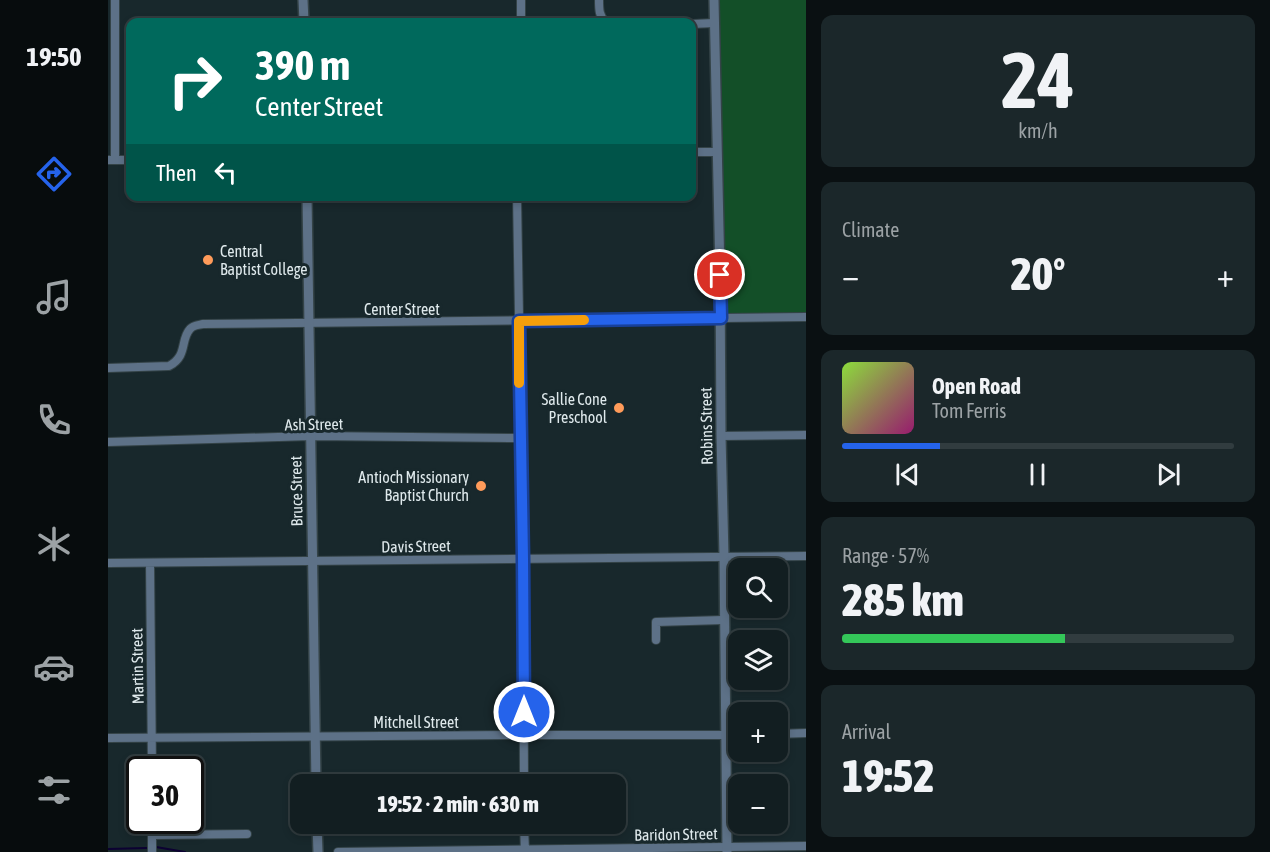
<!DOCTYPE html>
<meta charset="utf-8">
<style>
:root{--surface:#121e21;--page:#1b272a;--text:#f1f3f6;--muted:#9ca2a5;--line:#313c3f;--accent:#2563eb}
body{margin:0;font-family:"Asap Condensed",sans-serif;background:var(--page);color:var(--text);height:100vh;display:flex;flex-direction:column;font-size:22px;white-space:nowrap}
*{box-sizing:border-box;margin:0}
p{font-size:20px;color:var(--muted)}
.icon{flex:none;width:33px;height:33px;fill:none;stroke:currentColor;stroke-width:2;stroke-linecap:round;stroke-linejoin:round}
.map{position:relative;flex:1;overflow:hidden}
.details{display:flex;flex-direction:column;gap:15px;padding:15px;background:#0a1012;width:464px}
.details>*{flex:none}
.guide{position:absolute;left:18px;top:18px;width:570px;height:183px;border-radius:12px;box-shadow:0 3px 9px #0003,0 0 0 2px var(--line);background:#00695c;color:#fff;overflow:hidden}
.controls{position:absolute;left:620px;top:558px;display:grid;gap:12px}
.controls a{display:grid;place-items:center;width:60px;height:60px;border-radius:12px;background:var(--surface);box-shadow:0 3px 9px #0003,0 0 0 2px var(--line);font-size:30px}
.speed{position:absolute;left:18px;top:756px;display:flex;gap:12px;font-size:30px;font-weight:700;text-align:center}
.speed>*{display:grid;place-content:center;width:78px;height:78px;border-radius:50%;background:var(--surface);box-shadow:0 3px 9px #0003,0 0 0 2px var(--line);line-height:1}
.speed .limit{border:3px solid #111;border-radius:9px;background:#fff;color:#111}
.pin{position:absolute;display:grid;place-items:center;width:51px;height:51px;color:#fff;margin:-26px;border:3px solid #fff;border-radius:50%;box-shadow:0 2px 6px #0007}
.me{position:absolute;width:66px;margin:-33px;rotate:0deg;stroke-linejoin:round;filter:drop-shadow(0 0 4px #0008)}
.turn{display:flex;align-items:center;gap:21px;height:126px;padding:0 30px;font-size:27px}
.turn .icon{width:78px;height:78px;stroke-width:2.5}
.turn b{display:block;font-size:42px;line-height:51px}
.then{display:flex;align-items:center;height:57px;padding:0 30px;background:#0003;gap:12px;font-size:22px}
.big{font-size:45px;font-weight:800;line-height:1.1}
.details .widget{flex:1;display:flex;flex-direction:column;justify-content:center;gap:9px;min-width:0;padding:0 21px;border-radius:12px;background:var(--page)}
.details .dial{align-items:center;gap:0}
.dial b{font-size:78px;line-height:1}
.song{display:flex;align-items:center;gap:18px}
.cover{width:72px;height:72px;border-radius:9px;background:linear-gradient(135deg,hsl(90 70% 55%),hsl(320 70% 35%))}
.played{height:6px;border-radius:3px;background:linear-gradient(90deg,var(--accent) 25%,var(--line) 25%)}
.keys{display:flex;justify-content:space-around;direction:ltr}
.heat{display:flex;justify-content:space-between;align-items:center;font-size:33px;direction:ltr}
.charge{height:9px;border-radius:4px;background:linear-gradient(90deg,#34c759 57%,var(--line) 0)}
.trip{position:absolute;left:182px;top:774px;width:336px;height:60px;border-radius:12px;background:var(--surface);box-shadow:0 3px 9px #0003,0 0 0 2px var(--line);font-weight:800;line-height:60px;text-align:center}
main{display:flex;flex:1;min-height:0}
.tabs{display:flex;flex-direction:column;width:108px;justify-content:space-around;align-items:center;background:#070c0d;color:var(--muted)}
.tabs .icon{width:42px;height:42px}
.tabs .selected{color:var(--accent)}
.tabs b{font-size:27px;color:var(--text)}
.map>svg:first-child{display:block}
.green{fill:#134f28}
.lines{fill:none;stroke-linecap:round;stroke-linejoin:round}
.stream{stroke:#0c0132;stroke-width:2}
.minor-casing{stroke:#344347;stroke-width:10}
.tertiary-casing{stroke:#344347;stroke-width:12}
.minor{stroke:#5d7187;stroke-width:8}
.tertiary{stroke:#5d7187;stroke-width:9}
.route-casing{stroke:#184099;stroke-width:15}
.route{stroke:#2563eb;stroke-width:10}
.slow{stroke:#f59e0b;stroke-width:10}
.poi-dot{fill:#ff9b5a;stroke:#18282c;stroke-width:2}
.labels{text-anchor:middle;stroke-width:6;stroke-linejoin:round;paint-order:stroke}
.poi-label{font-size:16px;fill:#dfe9ec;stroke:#18282c;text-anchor:end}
.street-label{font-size:16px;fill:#dfe9ec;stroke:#18282c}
</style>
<main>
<nav class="tabs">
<b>19:50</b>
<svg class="icon selected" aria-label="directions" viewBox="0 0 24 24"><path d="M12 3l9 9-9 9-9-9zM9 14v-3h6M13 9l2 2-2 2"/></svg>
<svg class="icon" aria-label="music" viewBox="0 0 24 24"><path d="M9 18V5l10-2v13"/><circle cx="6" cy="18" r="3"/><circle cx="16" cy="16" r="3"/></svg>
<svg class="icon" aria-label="phone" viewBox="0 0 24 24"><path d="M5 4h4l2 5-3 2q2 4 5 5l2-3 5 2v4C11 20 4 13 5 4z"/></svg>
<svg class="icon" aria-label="climate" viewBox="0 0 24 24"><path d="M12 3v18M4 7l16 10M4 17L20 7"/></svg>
<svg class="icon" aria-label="car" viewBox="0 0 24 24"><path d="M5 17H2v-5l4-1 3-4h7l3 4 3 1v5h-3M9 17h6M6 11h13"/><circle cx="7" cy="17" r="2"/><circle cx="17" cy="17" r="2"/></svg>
<svg class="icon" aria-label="filters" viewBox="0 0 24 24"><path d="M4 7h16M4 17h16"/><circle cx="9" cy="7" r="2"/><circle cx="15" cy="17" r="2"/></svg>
</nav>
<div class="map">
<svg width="699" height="852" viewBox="0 0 699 852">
<rect width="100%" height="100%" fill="#18282c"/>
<path class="green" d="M611,0H698V314L620,315L617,314L615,310Z"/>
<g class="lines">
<path class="stream" d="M48,847L77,852
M0,849L39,848"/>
<g class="minor-casing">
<path id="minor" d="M7,0V160
M413,0V22
M491,0C491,9 491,17 498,22
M584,24L606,23
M584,152H608
M0,160H22
M409,196L415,558L416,784
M0,368L61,366C80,356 72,340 82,329C85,325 91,325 95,324L699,317
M613,436L699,435
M0,442L203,436L412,438
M0,563L699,556
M42,563L44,770
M548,640V622L615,620
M669,734L699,733
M0,738L416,735H630
M44,820V852
M416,824L417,852
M44,835L139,834
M230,852L699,846"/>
</g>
<g class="tertiary-casing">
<path id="tertiary" d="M195,0L196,22
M606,0L612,275L613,436L616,556L619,852
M199,196L208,784
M209,824L210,852"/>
</g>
<use href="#minor" class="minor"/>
<use href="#tertiary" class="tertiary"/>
</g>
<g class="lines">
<g class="route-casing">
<path id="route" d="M416,712L415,558L411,321L613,318L612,275"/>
</g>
<use href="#route" class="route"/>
<path class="slow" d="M411,383V321L476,320"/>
</g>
<g class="poi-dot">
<circle cx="100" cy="260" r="6"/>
<circle cx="511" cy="408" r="6"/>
<circle cx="373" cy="486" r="6"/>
</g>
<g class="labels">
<g class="poi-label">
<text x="112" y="257" text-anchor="start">Central<tspan x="112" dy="18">Baptist College</tspan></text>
<text x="499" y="405">Sallie Cone<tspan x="499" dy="18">Preschool</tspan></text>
<text x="361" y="483">Antioch Missionary<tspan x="361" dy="18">Baptist Church</tspan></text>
</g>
<g class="street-label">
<text x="294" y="315">Center Street</text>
<text transform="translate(206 424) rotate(-1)" y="6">Ash Street</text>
<text transform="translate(598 426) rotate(-91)" y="6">Robins Street</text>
<text transform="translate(188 491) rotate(-91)" y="6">Bruce Street</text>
<text transform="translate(308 546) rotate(-1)" y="6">Davis Street</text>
<text transform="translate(29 666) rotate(-91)" y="6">Martin Street</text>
<text x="308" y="728">Mitchell Street</text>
<text transform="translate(568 834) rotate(-1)" y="6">Baridon Street</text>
</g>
</g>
</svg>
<div class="controls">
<a><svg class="icon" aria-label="search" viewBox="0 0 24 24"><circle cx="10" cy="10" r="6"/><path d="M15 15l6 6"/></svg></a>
<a><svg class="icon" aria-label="layers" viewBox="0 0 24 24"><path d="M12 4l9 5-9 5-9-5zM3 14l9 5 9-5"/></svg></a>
<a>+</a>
<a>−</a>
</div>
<div class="speed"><div class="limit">30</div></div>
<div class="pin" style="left:612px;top:275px;background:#d93025"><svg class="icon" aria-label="arrive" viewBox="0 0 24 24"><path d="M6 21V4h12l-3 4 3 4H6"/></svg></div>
<svg class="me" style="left:416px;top:712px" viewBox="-20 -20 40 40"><circle r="17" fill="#2563eb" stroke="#fff" stroke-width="3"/><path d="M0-11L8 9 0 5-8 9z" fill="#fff"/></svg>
<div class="trip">19:52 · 2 min · 630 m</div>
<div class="guide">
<div class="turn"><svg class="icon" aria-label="right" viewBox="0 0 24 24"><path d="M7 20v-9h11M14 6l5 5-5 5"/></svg><div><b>390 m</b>Center Street</div></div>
<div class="then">Then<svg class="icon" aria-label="left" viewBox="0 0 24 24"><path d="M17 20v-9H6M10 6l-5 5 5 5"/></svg></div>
</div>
</div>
<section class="details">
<div class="widget dial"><b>24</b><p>km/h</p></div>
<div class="widget"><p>Climate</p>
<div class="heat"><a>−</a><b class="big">20°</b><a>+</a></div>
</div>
<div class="widget">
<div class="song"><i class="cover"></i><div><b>Open Road</b><p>Tom Ferris</p></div></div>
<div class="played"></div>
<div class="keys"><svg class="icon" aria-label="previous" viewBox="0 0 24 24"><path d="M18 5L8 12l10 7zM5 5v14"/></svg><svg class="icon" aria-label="pause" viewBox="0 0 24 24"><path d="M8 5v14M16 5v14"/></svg><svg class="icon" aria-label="next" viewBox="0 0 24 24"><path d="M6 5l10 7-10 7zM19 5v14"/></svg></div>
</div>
<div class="widget"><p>Range · 57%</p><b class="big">285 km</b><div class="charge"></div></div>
<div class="widget"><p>Arrival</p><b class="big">19:52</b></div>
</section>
</main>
